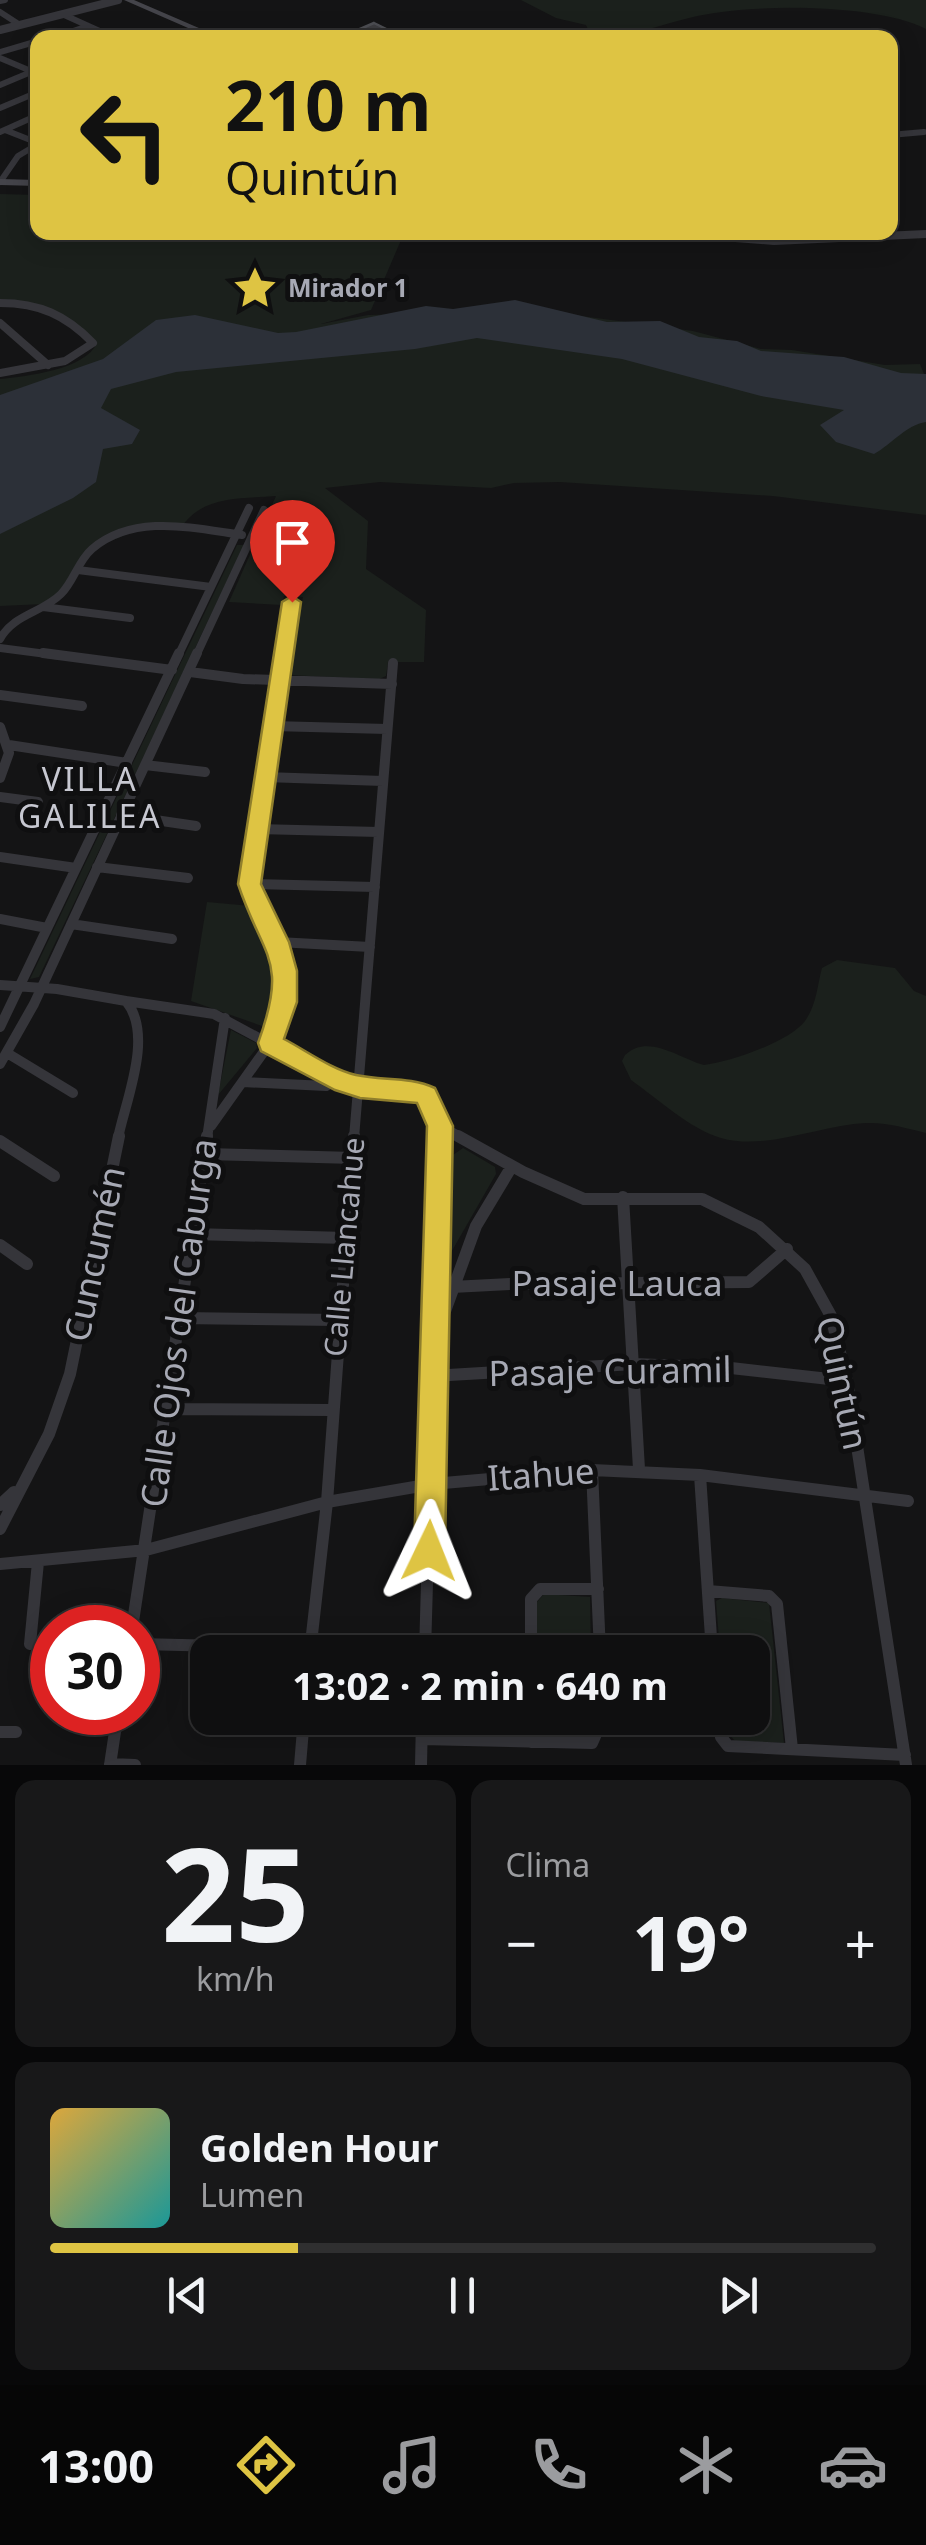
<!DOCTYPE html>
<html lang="es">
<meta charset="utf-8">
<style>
:root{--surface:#0f0f10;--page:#181819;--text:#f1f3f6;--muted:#9b9c9f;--line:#2f2f30;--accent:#dec443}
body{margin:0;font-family:"Noto Sans",sans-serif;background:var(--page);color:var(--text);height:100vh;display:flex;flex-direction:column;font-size:38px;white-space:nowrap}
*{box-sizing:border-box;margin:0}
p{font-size:32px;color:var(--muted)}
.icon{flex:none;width:55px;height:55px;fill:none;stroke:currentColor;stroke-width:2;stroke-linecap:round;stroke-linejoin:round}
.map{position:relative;height:1765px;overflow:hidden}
.details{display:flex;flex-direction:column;gap:15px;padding:15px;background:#080809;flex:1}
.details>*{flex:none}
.banner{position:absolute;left:30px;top:30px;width:868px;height:210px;border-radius:20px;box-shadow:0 5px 25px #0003,0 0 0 2px var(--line);background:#dec443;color:#111;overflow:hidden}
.speed{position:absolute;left:30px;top:1605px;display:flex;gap:20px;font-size:50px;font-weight:700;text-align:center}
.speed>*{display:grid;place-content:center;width:130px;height:130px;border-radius:50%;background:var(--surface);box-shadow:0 5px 25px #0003,0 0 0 2px var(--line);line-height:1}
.speed .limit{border:15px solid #d22;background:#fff;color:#111}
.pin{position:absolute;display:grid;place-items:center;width:85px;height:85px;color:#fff;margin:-102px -42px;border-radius:50% 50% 50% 0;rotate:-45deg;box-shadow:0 0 10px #0007}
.pin .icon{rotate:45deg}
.me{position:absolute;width:110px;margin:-55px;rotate:2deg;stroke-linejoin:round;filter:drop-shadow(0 0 8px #0008)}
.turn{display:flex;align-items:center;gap:35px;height:210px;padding:0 30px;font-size:45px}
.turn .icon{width:130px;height:130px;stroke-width:2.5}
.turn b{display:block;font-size:70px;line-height:85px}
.big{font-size:75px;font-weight:700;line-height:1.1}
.details .card{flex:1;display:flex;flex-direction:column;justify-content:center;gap:15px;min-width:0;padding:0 35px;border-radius:20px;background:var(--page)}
.details .dial{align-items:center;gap:0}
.dial b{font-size:130px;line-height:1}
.song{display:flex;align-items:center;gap:30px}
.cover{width:120px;height:120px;border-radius:15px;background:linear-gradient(135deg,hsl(40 70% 55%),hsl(180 70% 35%))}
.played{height:10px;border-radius:5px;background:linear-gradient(90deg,var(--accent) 30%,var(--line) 30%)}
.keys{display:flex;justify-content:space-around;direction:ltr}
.heat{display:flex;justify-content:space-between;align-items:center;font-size:55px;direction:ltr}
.details .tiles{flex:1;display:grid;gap:15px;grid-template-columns:1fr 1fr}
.card:last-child{grid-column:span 2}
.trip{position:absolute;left:190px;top:1635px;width:580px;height:100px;border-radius:20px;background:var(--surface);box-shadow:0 5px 25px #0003,0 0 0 2px var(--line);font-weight:700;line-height:100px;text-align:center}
.dock{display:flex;height:160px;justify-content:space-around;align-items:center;background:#060606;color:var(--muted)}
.dock .icon{width:70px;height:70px}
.dock .current{color:var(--accent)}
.dock b{font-size:45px;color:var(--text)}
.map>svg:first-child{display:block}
.green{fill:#1b201c}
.water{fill:#2c3038}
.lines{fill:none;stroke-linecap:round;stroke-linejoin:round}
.minor-far3{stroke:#35353a;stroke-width:6}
.minor-far2{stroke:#35353a;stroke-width:8}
.minor-far1{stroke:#35353a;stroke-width:10}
.minor{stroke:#35353a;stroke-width:12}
.tertiary{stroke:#35353a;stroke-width:8}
.secondary{fill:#44444a;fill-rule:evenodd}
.shaded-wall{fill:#1f1f21}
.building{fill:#3d3d41;stroke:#4d4e53;stroke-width:2.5}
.route{fill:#dec443;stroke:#907f2c;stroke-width:2.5}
.labels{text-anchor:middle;stroke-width:10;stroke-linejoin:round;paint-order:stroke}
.far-poi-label{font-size:25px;font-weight:bold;fill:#a7a9b4;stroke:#0f0f10;text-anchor:start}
.street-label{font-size:30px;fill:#a7a9b4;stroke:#0f0f10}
.neighbourhood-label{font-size:32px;letter-spacing:2.5px;fill:#c7c8d1;stroke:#0f0f10}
.near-street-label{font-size:35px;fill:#a7a9b4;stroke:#0f0f10}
</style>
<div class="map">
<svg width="926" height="1765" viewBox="0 0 926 1765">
<rect width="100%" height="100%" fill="#141415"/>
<path class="green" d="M521,0H926V29C876,3 743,3 689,18C650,28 626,38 584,37L580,34L588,29L586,25L556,18Z
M0,194L37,195L38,232L404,233L371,310L321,324L368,315L544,311L693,331L761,349L792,350L885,365L920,364L926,379V515L773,496L560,482L514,483L491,488L380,482L325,488L368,521L366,569L426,610L424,662H388L386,676L379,679L287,675L294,614L300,613L303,597L284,596L282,605L229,602L276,496C241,499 202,495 181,528L145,527L91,549L67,586L44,604L0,606V379C27,376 85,370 97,343L57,312L0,302Z
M237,545H244L39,977L30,979Z
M207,902L251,906C271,944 282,976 273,1020L265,1027L191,1001Z
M837,960L895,968L914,991L926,996V1133C906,1128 886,1122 866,1123C820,1125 766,1151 721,1138C690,1129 658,1099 631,1080L622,1061L625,1055C648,1033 679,1058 704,1065C730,1062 789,1042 805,1021C817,1004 817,986 822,968Z
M231,1030L256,1043L257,1048L218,1095Z
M463,1148L495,1167L496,1174L449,1256L453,1155Z
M544,1594L590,1597L591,1652H536L535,1604Z
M722,1598L769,1603L784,1743L735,1741L726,1731L725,1718H752V1652H720L716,1601Z
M537,1718H593L584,1736L543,1734Z"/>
<path class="water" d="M515,300L607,322L660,321L699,337L737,341L761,351L844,357L901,373L926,374V422C906,425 892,444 874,454L836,442L820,425L844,410L761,396L622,359L477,338L415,349L176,372L111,389L101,408L140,430L132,444L103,449L96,482L73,498L0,534V395L103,359L156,320L195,315L278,333L296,332L426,306L453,309Z"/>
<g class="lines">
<path class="minor-far3" d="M0,1L5,0
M0,12L20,25
M62,14L115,38
M52,38L85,27
M0,52L38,41
M0,58L38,74
M0,85L31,72
M0,108L38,92
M5,130L38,143
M0,132L38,115
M890,135L924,132
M0,182L18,156L38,144"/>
<path class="minor-far2" d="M0,303C39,303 66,315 93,343L65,361L0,373
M0,323L48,365
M78,570L211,587
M43,607L130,618
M0,639C14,614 42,613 61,594C74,581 78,561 92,549C134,513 193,528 242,535
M0,648L62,656
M178,656L249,508
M196,656L264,510
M284,656L292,602"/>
<path class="minor-far1" d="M43,653L172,670
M190,672L243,679L392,684
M0,695L82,706
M272,726L387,729
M0,727L9,753L0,778
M9,745L127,763
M145,765L205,772
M265,777L383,781
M0,797L38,802
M121,815L196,826
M257,829L379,832
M0,857L76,868
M97,867L188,878
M250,884L375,887
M0,919L47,928
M71,924L172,939
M278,942L370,947
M0,985L57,989L126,1001C154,1035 126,1099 118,1138
M126,1001L214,1014L335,1079L426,1095L440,1126L462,1138
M0,1027L179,653
M7,1053L73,1093
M0,1064L34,1004L197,653
M243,1082L326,1086L335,1080
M211,1126L270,1043L285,1002L282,954L250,884L284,653
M207,1138L225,1018
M354,1138L393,663
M440,1138V1126"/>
<path class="minor" d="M458,1136L523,1172L584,1199H702L759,1227L805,1269L831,1316L847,1381L906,1765
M0,1141L54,1176
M205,1154L354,1158
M623,1197L639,1469
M193,1234L346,1238
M0,1245L27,1264
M435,1293L452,1287L510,1284L749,1282L787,1249
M180,1318L339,1320
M436,1336L476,1226L512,1166
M432,1376L634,1364L731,1368L847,1381
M166,1409L331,1410
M592,1470L600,1652
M700,1475L712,1652
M0,1505L14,1492
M0,1529L49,1434L70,1374L119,1136
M0,1564L146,1550L327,1502L432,1484L592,1470L700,1475L908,1501
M708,1591L769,1596L777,1604L792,1749
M132,1628L207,1136
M30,1644L38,1562
M138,1644L310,1648
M310,1652L327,1502L354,1136
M425,1652L440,1136
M531,1652V1599L540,1589H598
M531,1718V1742
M717,1718L721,1737L728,1746L905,1755
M0,1732H16
M422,1739L592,1743L603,1718
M110,1764L135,1765
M110,1765L118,1712
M300,1765L304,1718
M421,1765L422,1718"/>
<path class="tertiary" d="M0,30L118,0
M659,232L774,241L926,234"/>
<path class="secondary" d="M124,0H134L222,38H211Z
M0,179L38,180V186L0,185Z"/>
</g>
<path class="shaded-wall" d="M388,30V38H370Z"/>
<path class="building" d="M374,23L388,30L370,38H339Z"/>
<path class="route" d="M292,596L301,602L261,884L289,942L297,971V1002L284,1039C307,1051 331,1069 356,1075C383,1081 409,1076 435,1088L453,1126L445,1551L440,1562L429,1567L418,1562L414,1551L427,1126L417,1103L360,1098L335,1090L261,1051L258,1043C289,958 263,959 238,884L282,602Z"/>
<defs>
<g id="sight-bare" transform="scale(3.45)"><path d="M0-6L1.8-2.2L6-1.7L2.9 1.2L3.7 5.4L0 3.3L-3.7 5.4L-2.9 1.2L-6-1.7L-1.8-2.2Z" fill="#dec443" stroke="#0f0f10" stroke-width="2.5" paint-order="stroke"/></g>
</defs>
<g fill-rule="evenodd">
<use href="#sight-bare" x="255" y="288"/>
</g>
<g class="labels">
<g class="far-poi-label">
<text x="288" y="297">Mirador 1</text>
</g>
<g class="street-label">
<text transform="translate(345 1247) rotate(-85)" y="10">Calle Llancahue</text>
</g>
<g class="neighbourhood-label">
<text x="90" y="791">VILLA<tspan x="90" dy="37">GALILEA</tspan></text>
</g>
<g class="near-street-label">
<text transform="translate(95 1254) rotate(-78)" y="12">Cuncumén</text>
<text x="617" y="1296">Pasaje Lauca</text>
<text transform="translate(179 1323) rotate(-82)" y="12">Calle Ojos del Caburga</text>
<text transform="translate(610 1372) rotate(-1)" y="12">Pasaje Curamil</text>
<text transform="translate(842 1383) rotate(78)" y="12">Quintún</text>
<text transform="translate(541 1475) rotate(-4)" y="12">Itahue</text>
</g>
</g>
</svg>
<div class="speed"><div class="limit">30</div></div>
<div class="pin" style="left:292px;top:602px;background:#d93025"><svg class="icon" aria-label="arrive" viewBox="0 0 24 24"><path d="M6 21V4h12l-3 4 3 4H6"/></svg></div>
<svg class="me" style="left:429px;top:1551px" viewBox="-20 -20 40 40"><path d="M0-17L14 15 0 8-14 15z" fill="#dec443" stroke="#fff" stroke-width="4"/></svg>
<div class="trip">13:02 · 2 min · 640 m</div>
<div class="banner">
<div class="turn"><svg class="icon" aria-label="left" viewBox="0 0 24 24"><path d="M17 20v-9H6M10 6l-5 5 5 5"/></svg><div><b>210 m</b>Quintún</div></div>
</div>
</div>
<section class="details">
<div class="tiles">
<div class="card dial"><b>25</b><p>km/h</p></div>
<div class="card"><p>Clima</p>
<div class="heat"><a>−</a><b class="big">19°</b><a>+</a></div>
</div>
<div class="card">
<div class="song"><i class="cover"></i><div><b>Golden Hour</b><p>Lumen</p></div></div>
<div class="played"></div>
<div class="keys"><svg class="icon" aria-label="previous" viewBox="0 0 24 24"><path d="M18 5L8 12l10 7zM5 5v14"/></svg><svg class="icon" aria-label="pause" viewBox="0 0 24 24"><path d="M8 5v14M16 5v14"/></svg><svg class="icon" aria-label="next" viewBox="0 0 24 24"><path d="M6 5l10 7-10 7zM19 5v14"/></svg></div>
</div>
</div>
</section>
<nav class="dock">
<b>13:00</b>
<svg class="icon current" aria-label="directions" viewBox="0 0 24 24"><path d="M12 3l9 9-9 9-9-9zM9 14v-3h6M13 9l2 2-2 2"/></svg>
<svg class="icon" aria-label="music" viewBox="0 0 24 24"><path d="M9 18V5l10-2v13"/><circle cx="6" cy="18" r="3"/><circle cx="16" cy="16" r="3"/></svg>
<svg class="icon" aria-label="phone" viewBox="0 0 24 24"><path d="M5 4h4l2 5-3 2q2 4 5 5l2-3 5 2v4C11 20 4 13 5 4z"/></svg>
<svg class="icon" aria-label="climate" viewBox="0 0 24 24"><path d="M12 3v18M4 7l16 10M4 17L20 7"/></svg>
<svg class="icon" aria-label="car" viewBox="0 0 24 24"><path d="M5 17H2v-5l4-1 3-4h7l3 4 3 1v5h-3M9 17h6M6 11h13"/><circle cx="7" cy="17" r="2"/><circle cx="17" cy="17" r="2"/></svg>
</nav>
